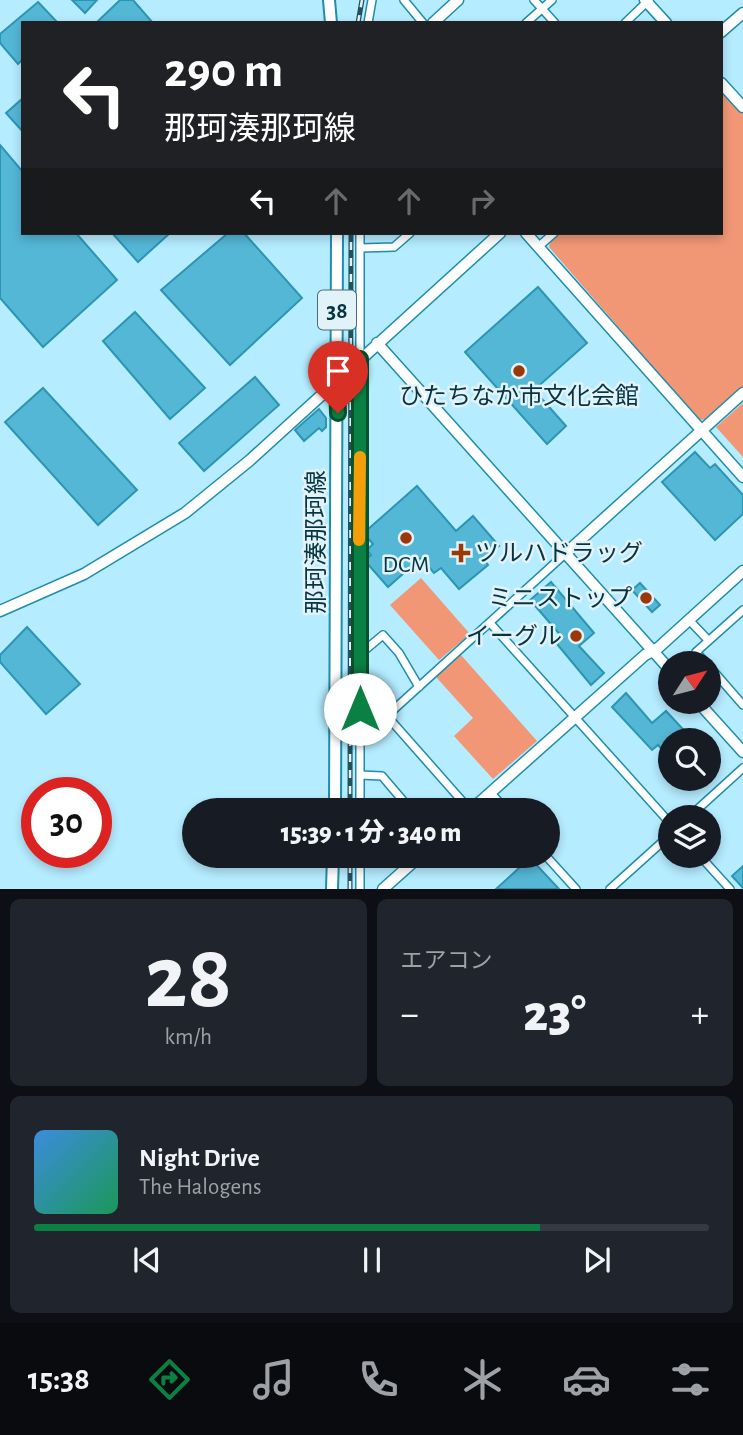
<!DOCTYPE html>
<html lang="ja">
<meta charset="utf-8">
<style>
:root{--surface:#171b24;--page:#20242c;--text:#f1f3f6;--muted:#9ea1a6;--line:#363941;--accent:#0b8043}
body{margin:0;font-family:"Alegreya Sans","Noto Sans JP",sans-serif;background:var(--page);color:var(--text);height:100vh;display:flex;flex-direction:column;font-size:26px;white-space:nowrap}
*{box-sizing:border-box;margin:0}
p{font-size:23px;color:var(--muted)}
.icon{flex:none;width:38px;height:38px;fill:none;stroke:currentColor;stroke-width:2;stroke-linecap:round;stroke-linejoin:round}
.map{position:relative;height:889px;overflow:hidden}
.sheet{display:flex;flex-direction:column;gap:10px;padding:10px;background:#0d0f14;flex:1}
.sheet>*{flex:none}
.banner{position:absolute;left:21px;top:21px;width:702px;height:214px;border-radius:0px;box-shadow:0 4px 10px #0003;background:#202124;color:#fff;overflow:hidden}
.needle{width:46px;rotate:54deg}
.buttons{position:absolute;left:658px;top:651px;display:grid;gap:14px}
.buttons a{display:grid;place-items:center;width:63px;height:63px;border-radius:50%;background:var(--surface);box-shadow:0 4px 10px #0003;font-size:35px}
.speed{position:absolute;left:21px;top:777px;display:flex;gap:14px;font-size:35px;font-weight:700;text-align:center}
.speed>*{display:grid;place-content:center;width:91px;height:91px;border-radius:50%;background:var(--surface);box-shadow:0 4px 10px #0003;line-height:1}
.speed .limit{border:10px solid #d22;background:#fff;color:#111}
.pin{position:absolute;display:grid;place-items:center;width:60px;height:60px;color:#fff;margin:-72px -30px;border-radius:50% 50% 50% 0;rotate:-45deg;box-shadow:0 0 7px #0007}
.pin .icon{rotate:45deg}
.me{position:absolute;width:77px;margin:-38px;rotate:0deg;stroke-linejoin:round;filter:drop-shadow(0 0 5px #0008)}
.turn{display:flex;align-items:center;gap:24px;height:147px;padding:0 28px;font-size:32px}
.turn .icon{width:91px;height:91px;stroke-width:2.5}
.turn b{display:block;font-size:49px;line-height:60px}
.lanes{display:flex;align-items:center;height:66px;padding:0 28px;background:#0003;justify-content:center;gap:35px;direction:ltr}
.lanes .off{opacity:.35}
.big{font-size:52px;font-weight:800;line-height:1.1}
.sheet .card{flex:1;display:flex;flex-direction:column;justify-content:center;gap:10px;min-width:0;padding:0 24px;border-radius:10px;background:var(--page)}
.sheet .dial{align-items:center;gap:0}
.dial b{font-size:91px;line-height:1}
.song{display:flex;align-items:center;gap:21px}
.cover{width:84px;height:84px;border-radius:10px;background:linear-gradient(135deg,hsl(210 70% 55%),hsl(150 70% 35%))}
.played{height:7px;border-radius:4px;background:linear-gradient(90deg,var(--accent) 75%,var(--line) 75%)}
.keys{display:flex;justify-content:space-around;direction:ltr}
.heat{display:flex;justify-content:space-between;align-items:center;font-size:38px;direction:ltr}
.sheet .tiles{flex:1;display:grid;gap:10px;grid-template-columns:1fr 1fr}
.card:last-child{grid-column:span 2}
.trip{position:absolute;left:182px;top:798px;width:378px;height:70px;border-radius:35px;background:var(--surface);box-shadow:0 4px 10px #0003;font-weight:800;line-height:70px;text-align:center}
.dock{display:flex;height:112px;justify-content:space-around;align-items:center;background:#090b0e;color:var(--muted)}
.dock .icon{width:49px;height:49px}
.dock .on{color:var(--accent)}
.dock b{font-size:32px;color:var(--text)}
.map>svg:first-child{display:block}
.green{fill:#f19776}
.building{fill:#54b7d6;stroke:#2c95b3;stroke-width:2}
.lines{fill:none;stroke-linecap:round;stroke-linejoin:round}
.street-casing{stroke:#1f8daa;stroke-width:10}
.secondary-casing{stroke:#1f8daa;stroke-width:13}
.primary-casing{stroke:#1f8daa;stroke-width:14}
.street{stroke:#fff;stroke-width:7}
.secondary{stroke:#fff;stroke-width:10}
.primary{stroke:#fff;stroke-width:10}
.rail-casing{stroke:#21505e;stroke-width:5}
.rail{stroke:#e1f2f9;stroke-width:2.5;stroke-dasharray:8;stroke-linecap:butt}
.route-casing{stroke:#07532c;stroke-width:18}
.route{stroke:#0b8043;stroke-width:12}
.slow{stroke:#f59e0b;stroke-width:12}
.poi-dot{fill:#9c3805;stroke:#e1f2f9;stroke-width:2.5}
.labels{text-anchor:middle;stroke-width:5;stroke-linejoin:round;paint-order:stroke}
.shield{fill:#e1f2f9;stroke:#486d78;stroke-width:2}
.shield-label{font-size:23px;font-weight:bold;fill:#073441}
.poi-label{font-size:24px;fill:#073441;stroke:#e1f2f9}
.street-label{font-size:24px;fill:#073441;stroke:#e1f2f9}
</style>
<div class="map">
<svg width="743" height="889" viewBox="0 0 743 889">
<rect width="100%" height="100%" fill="#b5ecff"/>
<path class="green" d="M721,94L726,95L743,114V387L709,419L699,420L549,247L550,242L560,233H721Z
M743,403V457L716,427Z
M421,578L470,634L439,660L390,605Z
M461,655L537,741L493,779L454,736L473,718L436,677Z"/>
<path class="building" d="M72,0H97L85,13Z
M120,0H133L153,23H96Z
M38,2L58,23H23V59L18,64L0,43V34Z
M23,98V132L6,113Z
M0,145L23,172V233H76L117,280L43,347L0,298Z
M112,233H170L138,262Z
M228,233H244L302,298L230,365L161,290Z
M538,287L587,343L534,390L566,426L547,444L465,352Z
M135,312L205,388L170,419L103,341Z
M255,377L279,405L204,471L179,443Z
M43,388L137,490L98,525L5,422Z
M319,409L326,418V427L322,431L319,428L304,441L295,430Z
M695,452L710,468L715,464L743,495V514L715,540L662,482Z
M417,486L456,531L473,516L499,546L484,559L488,565L459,589L441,568L434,573L421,558L388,587L366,562V559L371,555L367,550L373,544L366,536V531Z
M551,582L594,633L579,646L604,673L591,685L557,644L563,638L530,600Z
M640,583L660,605L652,612L632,590Z
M27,627L80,684L46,714L0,662V655Z
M626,693L652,723L666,711L693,740H670V758L658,745L652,750L612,707Z
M530,858L559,889H496Z
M743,866V888L732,876Z"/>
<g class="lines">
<g class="street-casing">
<path id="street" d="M404,0L423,23
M534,0L555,23
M368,23L372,0
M526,23L552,0
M625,23L649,0
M538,247L554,233
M360,248L394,247L410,233
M689,620L708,640
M490,623L670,823
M359,655L383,635L399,653L419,687
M706,663L696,652L743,610
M709,666L743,705
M387,716L470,810
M360,736L369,732L566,553
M360,775L382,776L411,810
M491,793L506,810
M360,810V233
M689,817L743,768
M360,856V889
M546,856L576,889
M700,856L730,889
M610,889L670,835"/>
</g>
<g class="secondary-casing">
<path id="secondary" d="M645,0L666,23
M433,23L458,0
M721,32L743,13
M721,83L743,107
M526,233L743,477
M377,343L670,670
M566,553L743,393
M0,611L84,574L185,513L249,461L500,233
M698,702L743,752
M471,810L645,655L658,648L743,571
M383,889L420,856"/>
</g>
<g class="primary-casing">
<path id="primary" d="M329,0L331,23
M335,810L337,233
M332,889L333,856"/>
</g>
<use href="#street" class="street"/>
<use href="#secondary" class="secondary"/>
<use href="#primary" class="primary"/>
<g class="rail-casing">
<path id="rail" d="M358,23L362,0
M350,810L351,233
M350,889V856"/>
</g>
<use href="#rail" class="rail"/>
</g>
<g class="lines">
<g class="route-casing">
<path id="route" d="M338,413L337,380L360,359V709"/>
</g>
<use href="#route" class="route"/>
<path class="slow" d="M359,540L360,457"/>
</g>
<g class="poi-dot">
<circle cx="519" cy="371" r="7"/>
<circle cx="406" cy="538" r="7"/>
<path d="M457.5 542.5h7v7h7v7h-7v7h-7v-7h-7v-7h7z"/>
<circle cx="646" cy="598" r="7"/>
<circle cx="576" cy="636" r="7"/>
</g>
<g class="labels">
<rect class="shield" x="318" y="290.5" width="38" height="39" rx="5"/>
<g class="shield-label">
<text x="337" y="318">38</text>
</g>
<g class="poi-label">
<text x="519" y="404">ひたちなか市文化会館</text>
<text x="475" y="561" text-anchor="start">ツルハドラッグ</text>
<text x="406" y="572">DCM</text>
<text x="632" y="606" text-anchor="end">ミニストップ</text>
<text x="562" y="644" text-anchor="end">イーグル</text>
</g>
<g class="street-label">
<text transform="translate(316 542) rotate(-90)" y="8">那珂湊那珂線</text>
</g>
</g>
</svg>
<div class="buttons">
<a><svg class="needle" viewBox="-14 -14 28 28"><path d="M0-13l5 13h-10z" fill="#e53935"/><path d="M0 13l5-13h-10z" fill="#9ea1a6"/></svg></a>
<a><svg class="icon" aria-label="search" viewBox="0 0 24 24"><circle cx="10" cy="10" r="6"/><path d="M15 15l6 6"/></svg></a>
<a><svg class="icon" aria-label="layers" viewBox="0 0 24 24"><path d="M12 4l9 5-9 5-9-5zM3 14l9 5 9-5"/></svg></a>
</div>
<div class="speed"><div class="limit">30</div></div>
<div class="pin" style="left:338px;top:413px;background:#d93025"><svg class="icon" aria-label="arrive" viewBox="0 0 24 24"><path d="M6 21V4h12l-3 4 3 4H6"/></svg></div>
<svg class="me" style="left:360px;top:709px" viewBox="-20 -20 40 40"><circle r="19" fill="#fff"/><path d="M0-13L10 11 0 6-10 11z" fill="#0b8043"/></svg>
<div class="trip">15:39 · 1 分 · 340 m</div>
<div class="banner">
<div class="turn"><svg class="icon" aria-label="left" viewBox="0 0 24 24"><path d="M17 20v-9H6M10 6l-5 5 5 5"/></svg><div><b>290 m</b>那珂湊那珂線</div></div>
<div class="lanes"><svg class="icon" aria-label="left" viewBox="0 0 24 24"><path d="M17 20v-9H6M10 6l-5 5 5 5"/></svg><svg class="icon off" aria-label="ahead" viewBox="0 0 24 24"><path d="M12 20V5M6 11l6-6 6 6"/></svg><svg class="icon off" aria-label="ahead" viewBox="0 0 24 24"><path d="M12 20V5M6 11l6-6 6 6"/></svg><svg class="icon off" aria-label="right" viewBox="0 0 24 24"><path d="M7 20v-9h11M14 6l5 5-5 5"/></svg></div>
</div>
</div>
<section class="sheet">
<div class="tiles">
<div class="card dial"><b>28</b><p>km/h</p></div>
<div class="card"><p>エアコン</p>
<div class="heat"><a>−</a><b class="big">23°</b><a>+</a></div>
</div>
<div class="card">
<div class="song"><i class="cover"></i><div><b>Night Drive</b><p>The Halogens</p></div></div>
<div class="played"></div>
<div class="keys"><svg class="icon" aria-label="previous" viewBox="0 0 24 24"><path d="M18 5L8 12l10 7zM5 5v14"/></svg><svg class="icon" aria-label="pause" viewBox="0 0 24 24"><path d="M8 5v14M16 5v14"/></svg><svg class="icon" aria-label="next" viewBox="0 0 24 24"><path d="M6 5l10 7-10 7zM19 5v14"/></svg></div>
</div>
</div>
</section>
<nav class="dock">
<b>15:38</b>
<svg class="icon on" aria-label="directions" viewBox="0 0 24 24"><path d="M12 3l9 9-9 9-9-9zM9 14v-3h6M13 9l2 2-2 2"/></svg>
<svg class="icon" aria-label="music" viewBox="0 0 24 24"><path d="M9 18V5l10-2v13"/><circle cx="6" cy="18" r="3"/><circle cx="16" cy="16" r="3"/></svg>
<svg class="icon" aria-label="phone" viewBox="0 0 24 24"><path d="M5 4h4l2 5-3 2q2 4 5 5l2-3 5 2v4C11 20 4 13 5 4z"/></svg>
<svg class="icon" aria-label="climate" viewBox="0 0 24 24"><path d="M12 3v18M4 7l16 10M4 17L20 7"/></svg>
<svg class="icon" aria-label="car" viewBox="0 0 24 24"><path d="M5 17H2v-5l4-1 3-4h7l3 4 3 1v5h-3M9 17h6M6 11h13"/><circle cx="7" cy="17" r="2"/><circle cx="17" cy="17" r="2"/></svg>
<svg class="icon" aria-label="filters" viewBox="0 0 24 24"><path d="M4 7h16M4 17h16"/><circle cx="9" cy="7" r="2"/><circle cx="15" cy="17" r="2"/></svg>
</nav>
